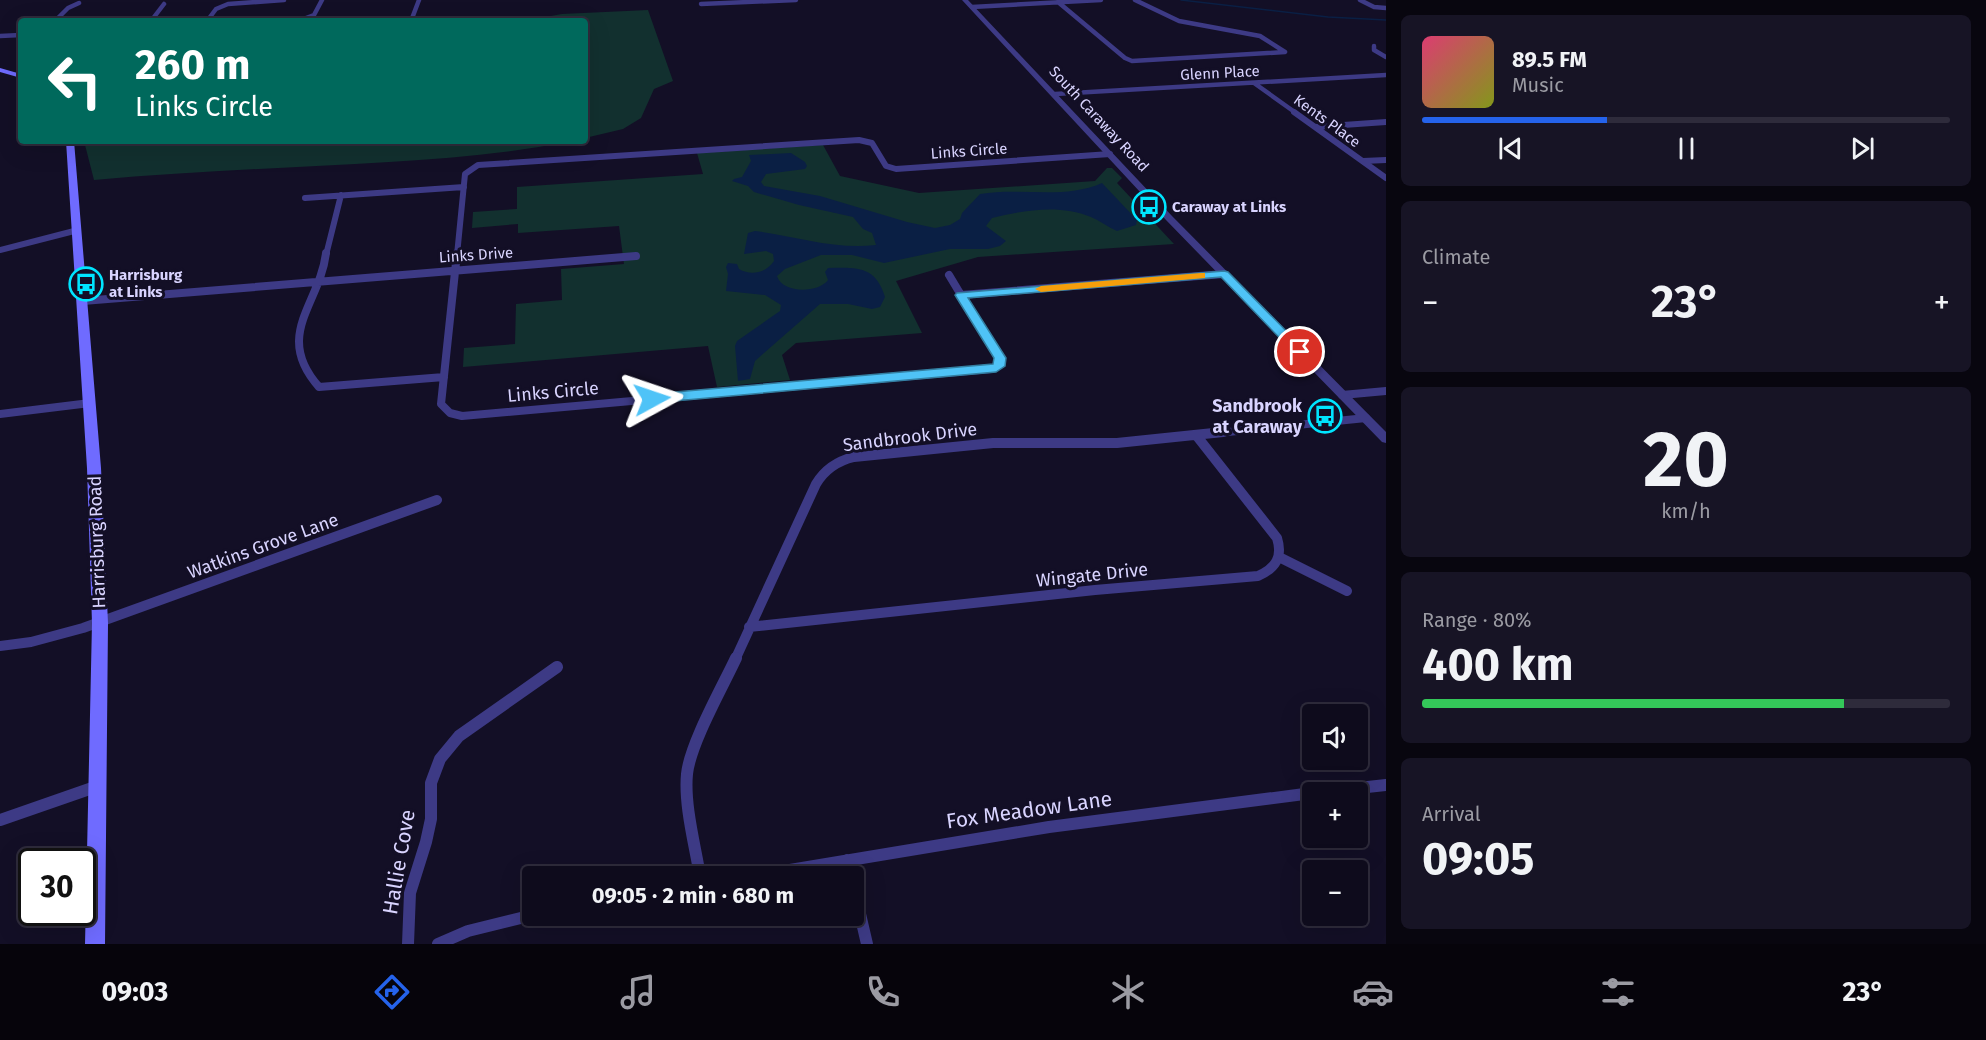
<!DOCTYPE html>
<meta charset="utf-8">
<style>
:root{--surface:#0e0b1c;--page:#171425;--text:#f1f3f6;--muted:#9b9ba3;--line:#2e2b3b;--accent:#2563eb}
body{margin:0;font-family:"Fira Sans",sans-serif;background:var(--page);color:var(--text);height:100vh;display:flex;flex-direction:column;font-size:22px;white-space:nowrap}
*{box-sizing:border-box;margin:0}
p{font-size:20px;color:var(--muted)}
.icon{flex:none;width:33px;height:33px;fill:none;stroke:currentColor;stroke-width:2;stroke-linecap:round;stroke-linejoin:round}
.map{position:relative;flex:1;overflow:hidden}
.panel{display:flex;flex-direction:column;gap:15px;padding:15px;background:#08060f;width:600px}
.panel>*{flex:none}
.guide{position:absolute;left:18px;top:18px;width:570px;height:126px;border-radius:6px;box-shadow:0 6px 24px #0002,0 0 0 2px var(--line);background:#00695c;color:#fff;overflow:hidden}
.controls{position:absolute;left:1302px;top:704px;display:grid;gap:12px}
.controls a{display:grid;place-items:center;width:66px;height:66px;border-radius:6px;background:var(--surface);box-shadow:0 6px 24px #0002,0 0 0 2px var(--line);font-size:30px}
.speed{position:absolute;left:18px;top:848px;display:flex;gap:12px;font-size:30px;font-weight:700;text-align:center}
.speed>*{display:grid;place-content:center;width:78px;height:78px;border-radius:50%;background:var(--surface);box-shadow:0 6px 24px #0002,0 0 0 2px var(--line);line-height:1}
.speed .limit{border:3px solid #111;border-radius:9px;background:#fff;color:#111}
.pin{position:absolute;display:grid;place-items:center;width:51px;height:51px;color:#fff;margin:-26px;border:3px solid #fff;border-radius:50%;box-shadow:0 2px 6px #0007}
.me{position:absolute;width:66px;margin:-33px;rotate:85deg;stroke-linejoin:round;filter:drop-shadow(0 0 4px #0008)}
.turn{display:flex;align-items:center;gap:21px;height:126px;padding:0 18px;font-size:27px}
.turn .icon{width:78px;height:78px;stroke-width:2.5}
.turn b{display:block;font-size:42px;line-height:51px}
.big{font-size:45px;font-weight:700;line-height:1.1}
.panel .card{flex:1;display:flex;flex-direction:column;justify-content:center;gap:9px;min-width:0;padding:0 21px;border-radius:9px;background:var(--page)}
.panel .dial{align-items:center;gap:0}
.dial b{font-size:78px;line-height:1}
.song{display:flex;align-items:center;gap:18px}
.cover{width:72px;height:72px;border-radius:9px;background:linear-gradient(135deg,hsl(340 70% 55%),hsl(70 70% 35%))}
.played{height:6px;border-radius:3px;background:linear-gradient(90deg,var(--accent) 35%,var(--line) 35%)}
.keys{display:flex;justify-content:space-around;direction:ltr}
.heat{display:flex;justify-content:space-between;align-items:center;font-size:33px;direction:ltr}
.charge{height:9px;border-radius:4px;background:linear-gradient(90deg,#34c759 80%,var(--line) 0)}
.trip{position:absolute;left:522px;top:866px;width:342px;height:60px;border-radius:6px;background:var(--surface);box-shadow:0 6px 24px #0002,0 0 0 2px var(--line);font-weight:700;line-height:60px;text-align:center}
.tabs{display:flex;height:96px;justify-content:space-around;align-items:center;background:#06040b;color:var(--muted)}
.tabs .icon{width:42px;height:42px}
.tabs .current{color:var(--accent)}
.tabs b{font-size:27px;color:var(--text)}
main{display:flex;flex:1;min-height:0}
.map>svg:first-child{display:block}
.green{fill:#12302f}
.water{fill:#0a1f44}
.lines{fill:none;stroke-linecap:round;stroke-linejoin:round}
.stream{stroke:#0a1f44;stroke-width:1.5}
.minor-far4{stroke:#3d3a85;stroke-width:4.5}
.minor-far3{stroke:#3d3a85;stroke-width:6}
.minor-far2{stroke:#3d3a85;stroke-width:8}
.minor-far1{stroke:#3d3a85;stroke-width:10}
.minor{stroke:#3d3a85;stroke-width:12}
.tertiary{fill:#3d3a85;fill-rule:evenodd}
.secondary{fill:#6f6bff;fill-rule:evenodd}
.route{fill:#4fc3f7;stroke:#337fa1;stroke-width:1.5}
.slow{fill:#f59e0b}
.labels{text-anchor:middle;stroke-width:6;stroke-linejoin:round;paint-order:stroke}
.far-street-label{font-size:15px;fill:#d9d4ff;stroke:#130f26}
.far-poi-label{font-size:15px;font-weight:bold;fill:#d9d4ff;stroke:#130f26;text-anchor:start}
.street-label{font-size:18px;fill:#d9d4ff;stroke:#130f26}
.poi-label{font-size:18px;font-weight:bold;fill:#d9d4ff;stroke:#130f26;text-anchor:end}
.near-street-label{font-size:21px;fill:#d9d4ff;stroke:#130f26}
</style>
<main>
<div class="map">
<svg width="1386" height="944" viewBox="0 0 1386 944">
<rect width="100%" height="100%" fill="#130f26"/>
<path class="green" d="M648,10L673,81L654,89L641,118L623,129L585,138V21H523L562,14Z
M84,141H569C510,154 449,158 389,162C290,168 192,171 94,180Z
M823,145L840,176L919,193L1095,181L1107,168H1112L1122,178L1117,183L1174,244L978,257L896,281L922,333L796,343L782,355L790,380L717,387L708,346L463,367L464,348L515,344L516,304L562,300L561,269L624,264L619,226L518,233V224L472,228L473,212L517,209V187L703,174L697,153Z"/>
<path class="water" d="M791,153L805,162L807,166L805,169L766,174L761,182L764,186L820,196L907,222L935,228L950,225L960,219L962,213L980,194C1021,187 1064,200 1102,183L1137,220L1136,225L1117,231C1108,227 1100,221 1091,217C1060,204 1024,210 992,218L986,226L1006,241L1000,246L988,249H950L884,263L852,255H821L785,269L777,276C782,294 819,293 828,280L825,272L828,268C857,267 876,266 885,297L880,307L872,309L848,304H820L755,361L750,379L738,381L735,346L737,341L780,311L781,305L765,295L726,291L728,274L726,267L728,263L737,264L739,269C751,276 766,273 774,261L773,254L766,251L744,254L748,233L755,231C795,236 835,250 876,245L872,233L863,229L853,217L799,205L754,192L748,186L732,181L734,179L742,177L751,161L749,155Z"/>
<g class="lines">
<path class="stream" d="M1181,0L1328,17L1386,20"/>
<path class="minor-far4" d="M1135,0L1179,21L1260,36L1285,52
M1360,0L1374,7L1386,8
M1058,2L1125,58L1132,61L1285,52
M701,4L796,0
M972,7L1101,0
M55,21L68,8L79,3
M151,21L164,4
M207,21L216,9L228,4L284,0
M298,21L314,15L322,0
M411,21L419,0
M0,36L21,35
M1374,46V50L1386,57
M1254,83L1296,113
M1055,94L1386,75"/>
<path class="minor-far3" d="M1294,112L1386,178
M1315,127L1386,122
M1363,161L1386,160
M305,198L464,187
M0,250L78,230
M326,255L341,195
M457,255L465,174L478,165L859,140L872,143L886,166L896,169L1110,154"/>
<path class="minor-far2" d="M326,253C320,304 273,335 319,387L444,377
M457,253L441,404L450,413L462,416L991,369L1000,365V358L961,295L1224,274
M949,275L961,295
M83,301L636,256
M1342,395L1386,391
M0,414L90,403
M1208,434L1366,418"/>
<path class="minor-far1" d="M1279,557L1347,591
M749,627L1095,590L1258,576C1276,568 1283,557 1277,538L1196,435
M0,646L31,642L83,628L437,500
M735,660L816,484C825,469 837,461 854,457L993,443H1117L1223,432"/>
<path class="minor" d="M1322,792L1386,785
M0,820L98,786
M847,860L851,876
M700,876C695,845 684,805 687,774C690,744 722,688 736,658
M754,876L1049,827L1312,793
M854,888L867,944
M408,944L410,893L426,842L431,819V783L440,759L459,736L557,667
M438,944L468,931L533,915"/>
<path class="tertiary" d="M962,0H968L1172,216L1386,432V443L1382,442L1166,220Z"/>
<path class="secondary" d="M0,68L21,74V78L0,72Z
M66,141H74L101,468L108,623L105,944H85L92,623L87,468Z"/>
</g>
<path class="route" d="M1224,271L1228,272L1305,350V355H1296L1221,277L968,298L1006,358L1005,366L996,372L652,403L646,399L652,394L993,364L994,358L955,295L957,293Z"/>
<path class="slow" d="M1201,273H1205V278L1041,292L1035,289L1041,286Z"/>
<defs>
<g id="bus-ring" transform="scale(1.725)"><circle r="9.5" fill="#130f26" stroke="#00e5ff" stroke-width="1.5"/><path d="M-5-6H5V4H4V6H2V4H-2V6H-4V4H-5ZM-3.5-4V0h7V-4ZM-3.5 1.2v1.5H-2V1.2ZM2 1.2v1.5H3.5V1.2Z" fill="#00e5ff"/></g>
</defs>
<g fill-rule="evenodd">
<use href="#bus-ring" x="1149" y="207"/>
<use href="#bus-ring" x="86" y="284"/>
<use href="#bus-ring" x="1325" y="416"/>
</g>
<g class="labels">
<g class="far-street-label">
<text transform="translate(1220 73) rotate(-3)" y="5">Glenn Place</text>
<text transform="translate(1099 119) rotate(47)" y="5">South Caraway Road</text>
<text transform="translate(1327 121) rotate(36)" y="5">Kents Place</text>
<text transform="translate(969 151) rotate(-4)" y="5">Links Circle</text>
<text transform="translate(476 255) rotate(-4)" y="5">Links Drive</text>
</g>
<g class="far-poi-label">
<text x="1172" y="212">Caraway at Links</text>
<text x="109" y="280">Harrisburg<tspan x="109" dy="17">at Links</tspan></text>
</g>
<g class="street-label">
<text transform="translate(553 392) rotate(-5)" y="6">Links Circle</text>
<text transform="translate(910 437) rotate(-7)" y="6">Sandbrook Drive</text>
<text transform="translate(97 542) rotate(-92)" y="6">Harrisburg Road</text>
<text transform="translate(263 546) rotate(-20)" y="6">Watkins Grove Lane</text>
<text transform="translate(1092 575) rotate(-6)" y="6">Wingate Drive</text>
</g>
<g class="poi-label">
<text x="1302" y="412">Sandbrook<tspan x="1302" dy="21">at Caraway</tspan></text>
</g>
<g class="near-street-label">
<text transform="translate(1029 810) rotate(-8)" y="7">Fox Meadow Lane</text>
<text transform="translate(399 862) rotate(-80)" y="7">Hallie Cove</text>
</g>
</g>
</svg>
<div class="controls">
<a><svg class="icon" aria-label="sound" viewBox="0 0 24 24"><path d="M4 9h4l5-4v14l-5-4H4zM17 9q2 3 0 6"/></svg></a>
<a>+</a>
<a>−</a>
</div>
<div class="speed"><div class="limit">30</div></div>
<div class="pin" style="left:1300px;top:352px;background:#d93025"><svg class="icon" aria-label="arrive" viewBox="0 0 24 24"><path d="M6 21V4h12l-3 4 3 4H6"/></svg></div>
<svg class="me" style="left:652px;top:399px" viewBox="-20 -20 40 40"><path d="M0-17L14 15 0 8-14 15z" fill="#4fc3f7" stroke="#fff" stroke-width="4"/></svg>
<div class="trip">09:05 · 2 min · 680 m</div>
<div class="guide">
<div class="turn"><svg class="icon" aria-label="left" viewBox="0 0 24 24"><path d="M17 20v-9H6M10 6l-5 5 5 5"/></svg><div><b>260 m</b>Links Circle</div></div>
</div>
</div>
<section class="panel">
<div class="card">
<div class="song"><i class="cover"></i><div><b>89.5 FM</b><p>Music</p></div></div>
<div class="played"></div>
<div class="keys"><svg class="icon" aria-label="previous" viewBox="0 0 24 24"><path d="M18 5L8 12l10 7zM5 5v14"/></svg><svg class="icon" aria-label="pause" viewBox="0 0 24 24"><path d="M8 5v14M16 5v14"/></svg><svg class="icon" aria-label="next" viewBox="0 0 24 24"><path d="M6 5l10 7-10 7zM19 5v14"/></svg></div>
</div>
<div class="card"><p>Climate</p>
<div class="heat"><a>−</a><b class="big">23°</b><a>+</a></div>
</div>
<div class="card dial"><b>20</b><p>km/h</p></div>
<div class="card"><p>Range · 80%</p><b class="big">400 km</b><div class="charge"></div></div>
<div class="card"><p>Arrival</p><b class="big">09:05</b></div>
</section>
</main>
<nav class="tabs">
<b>09:03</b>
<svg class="icon current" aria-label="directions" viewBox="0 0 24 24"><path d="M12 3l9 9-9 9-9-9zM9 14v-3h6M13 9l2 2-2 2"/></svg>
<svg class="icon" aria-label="music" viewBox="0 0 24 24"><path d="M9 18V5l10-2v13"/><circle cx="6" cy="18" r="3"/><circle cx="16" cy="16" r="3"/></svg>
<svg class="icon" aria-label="phone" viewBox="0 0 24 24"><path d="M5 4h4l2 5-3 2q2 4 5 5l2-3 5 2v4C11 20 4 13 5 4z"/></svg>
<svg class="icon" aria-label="climate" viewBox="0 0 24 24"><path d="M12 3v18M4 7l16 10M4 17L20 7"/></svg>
<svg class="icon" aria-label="car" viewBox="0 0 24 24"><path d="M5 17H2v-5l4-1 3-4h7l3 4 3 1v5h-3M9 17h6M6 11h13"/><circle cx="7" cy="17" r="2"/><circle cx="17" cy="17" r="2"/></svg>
<svg class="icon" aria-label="filters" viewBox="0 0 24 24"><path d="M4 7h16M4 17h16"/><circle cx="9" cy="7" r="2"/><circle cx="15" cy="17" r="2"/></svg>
<b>23°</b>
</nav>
